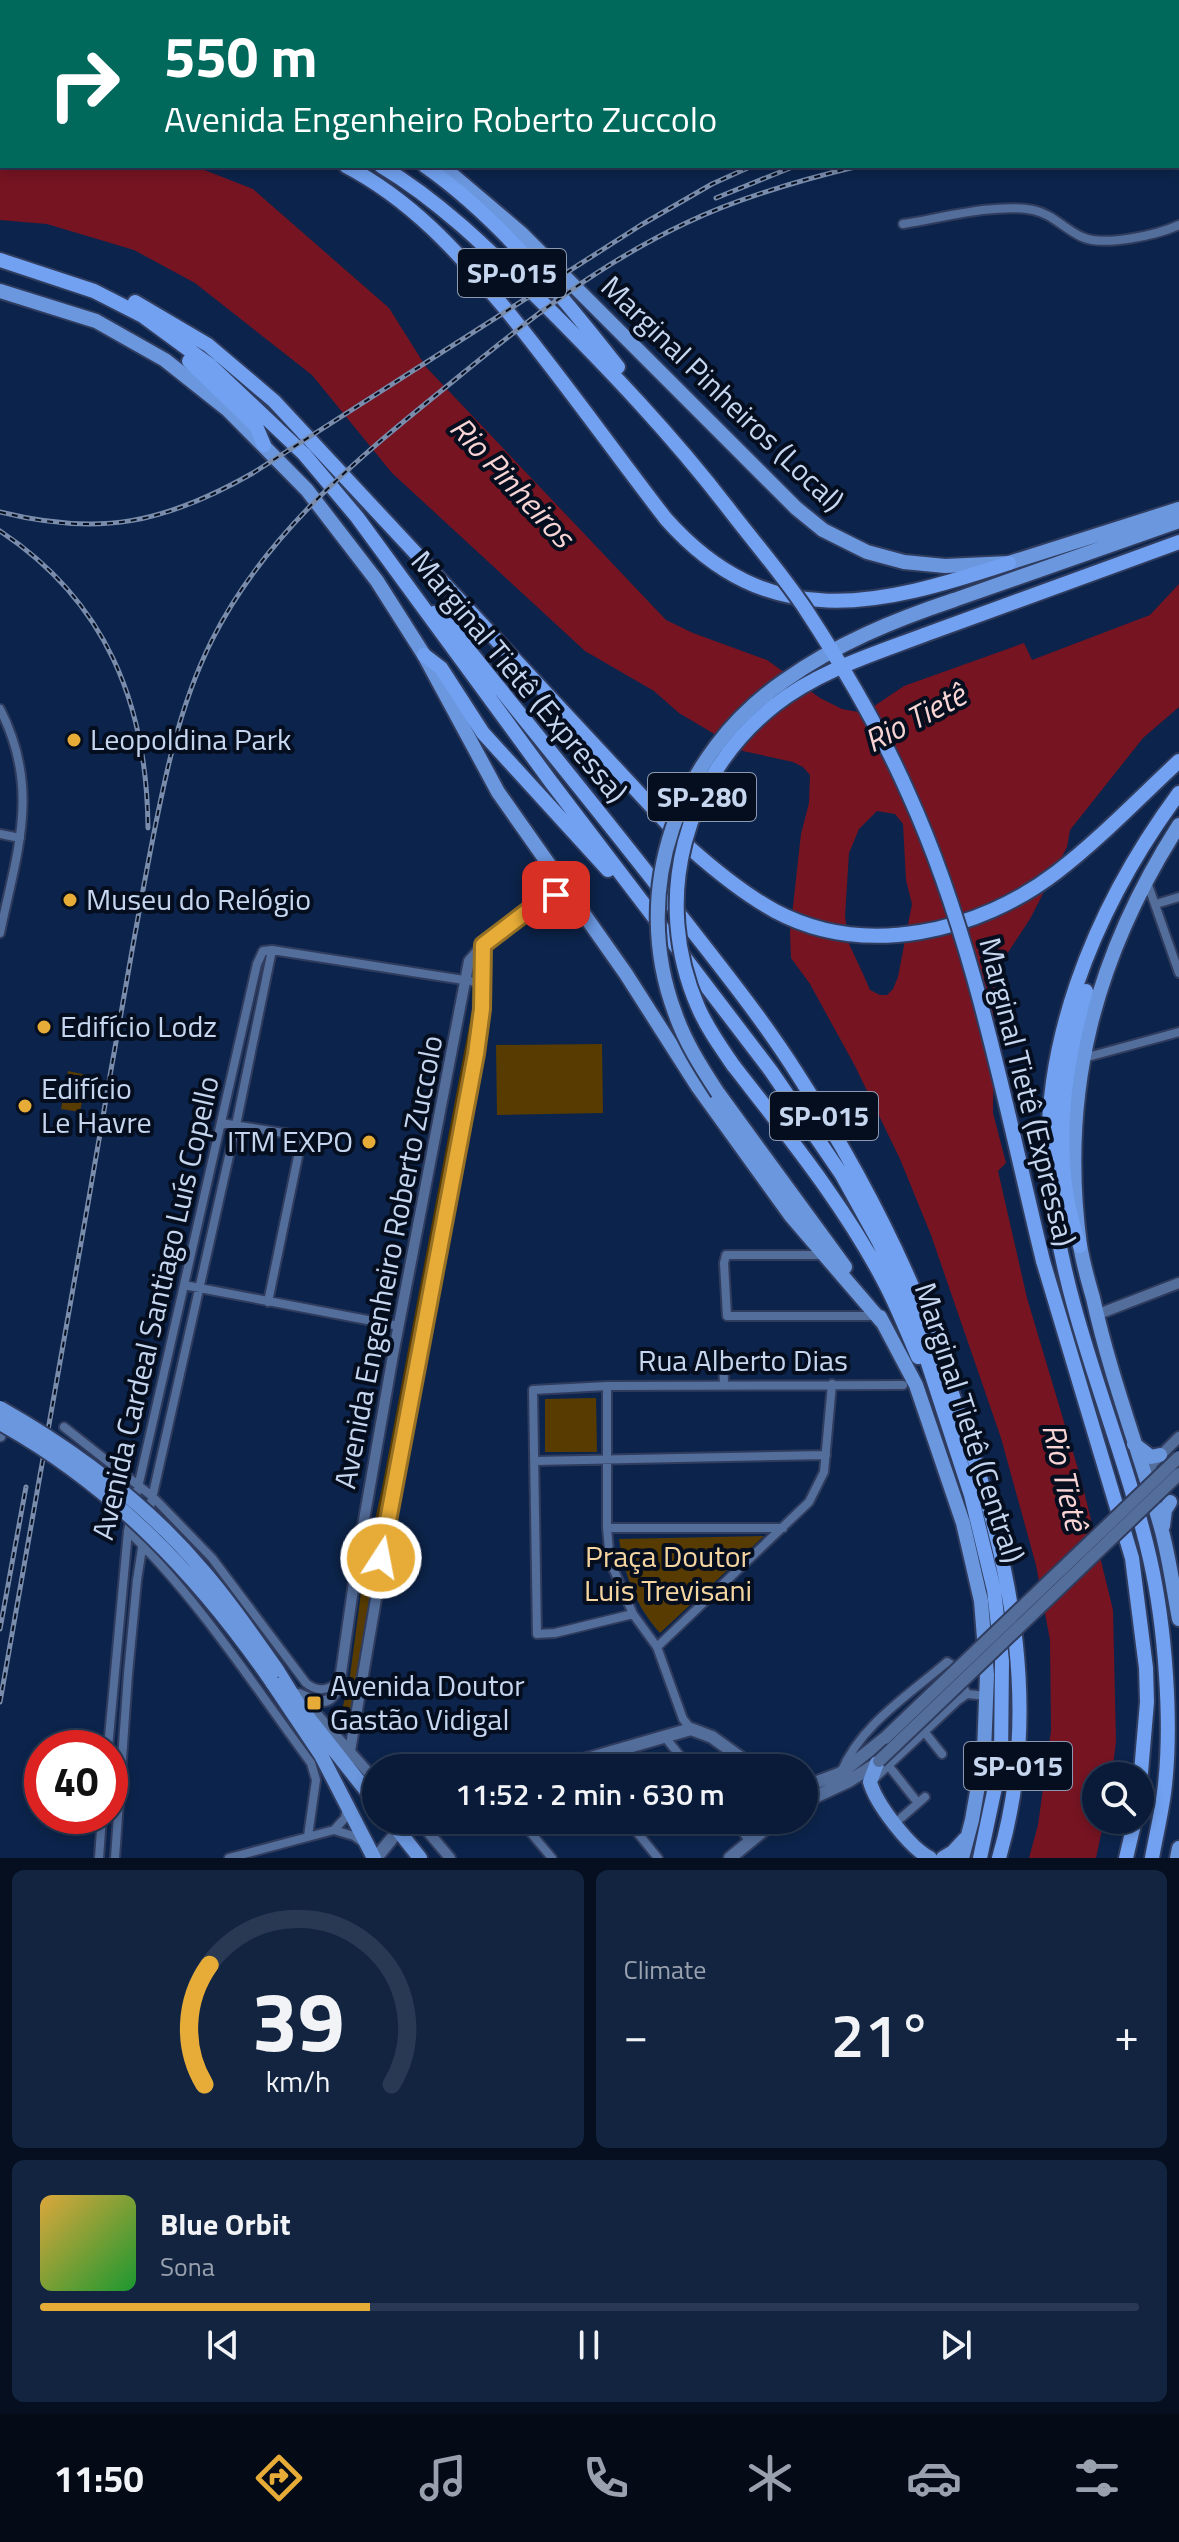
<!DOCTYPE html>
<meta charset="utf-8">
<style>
:root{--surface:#091b38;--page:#122440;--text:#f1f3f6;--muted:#99a1ae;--line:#293953;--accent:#e7ac37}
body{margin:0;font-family:"Titillium Web",sans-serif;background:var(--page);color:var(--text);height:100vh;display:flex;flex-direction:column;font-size:30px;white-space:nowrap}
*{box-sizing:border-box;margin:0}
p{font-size:26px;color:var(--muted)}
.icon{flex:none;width:44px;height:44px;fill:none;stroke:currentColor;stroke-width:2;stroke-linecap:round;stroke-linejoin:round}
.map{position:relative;height:1858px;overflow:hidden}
.panel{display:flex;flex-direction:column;gap:12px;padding:12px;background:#050f1f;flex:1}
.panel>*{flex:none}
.guide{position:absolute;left:0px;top:0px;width:1180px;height:168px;box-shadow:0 4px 12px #0003,0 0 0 2px var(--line);background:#00695c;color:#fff;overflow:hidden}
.tools{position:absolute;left:1082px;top:1762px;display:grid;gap:16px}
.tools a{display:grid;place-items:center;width:72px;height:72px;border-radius:50%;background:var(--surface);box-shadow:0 4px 12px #0003,0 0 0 2px var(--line);font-size:40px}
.speed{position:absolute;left:24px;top:1730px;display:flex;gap:16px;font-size:40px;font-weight:700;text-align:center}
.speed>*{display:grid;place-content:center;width:104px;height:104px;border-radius:50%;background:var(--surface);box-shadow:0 4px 12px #0003,0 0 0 2px var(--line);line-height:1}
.speed .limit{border:12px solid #d22;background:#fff;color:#111}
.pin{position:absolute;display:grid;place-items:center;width:68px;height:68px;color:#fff;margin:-34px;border-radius:16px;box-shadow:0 4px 12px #0006}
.me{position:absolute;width:88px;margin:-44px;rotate:11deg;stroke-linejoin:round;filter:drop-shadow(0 0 6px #0008)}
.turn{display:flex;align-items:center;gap:28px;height:168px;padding:0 32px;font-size:36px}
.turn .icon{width:104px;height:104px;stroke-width:2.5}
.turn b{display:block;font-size:56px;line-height:68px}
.big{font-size:60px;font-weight:600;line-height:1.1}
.panel .tile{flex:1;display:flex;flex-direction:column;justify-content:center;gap:12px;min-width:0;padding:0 28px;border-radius:12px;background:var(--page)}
.panel .dial{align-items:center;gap:0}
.dial svg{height:208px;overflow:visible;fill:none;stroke:var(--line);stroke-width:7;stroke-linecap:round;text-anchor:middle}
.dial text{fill:var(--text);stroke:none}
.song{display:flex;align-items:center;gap:24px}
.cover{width:96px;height:96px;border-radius:12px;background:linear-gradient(135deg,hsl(40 70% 55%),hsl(130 70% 35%))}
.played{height:8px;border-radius:4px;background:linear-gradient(90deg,var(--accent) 30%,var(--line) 30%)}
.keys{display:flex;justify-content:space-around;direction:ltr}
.heat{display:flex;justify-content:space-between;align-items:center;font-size:44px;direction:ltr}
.panel .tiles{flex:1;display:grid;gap:12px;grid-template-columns:1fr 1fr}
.tile:last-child{grid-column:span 2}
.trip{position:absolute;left:362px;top:1754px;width:456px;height:80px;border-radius:40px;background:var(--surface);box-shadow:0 4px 12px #0003,0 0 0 2px var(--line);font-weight:600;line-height:80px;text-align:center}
.tabs{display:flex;height:128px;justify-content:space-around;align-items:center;background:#040b16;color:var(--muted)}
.tabs .icon{width:56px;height:56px}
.tabs .current{color:var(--accent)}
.tabs b{font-size:36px;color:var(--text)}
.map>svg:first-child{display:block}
.green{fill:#573b00}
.water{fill:#761422;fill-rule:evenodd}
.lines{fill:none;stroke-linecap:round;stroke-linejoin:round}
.minor-casing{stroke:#303c5e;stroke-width:12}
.tertiary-casing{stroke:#303c5e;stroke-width:14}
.secondary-casing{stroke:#303c5e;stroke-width:16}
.trunk-casing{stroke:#303c5e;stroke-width:18}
.motorway-casing{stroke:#303c5e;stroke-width:18}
.minor{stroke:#536e9b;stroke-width:8}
.tertiary{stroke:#536e9b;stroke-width:10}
.secondary{stroke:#536e9b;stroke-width:12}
.trunk{stroke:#6b97df;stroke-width:14}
.motorway{stroke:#71a1f0;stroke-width:14}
.rail-casing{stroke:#798cab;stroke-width:5}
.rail{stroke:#050e1f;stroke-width:2;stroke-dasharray:6;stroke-linecap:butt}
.secondary-bridge-casing{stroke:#303c5e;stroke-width:16;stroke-linecap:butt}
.trunk-bridge-casing{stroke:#303c5e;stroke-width:18;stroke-linecap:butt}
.motorway-bridge-casing{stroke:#303c5e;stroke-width:18;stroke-linecap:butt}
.secondary-bridge{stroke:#536e9b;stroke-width:12}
.trunk-bridge{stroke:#6b97df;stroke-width:14}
.motorway-bridge{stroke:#71a1f0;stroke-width:14}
.route-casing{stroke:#967024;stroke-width:20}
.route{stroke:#e7ac37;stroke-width:14}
.poi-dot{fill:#e7ac37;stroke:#050e1f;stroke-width:3}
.labels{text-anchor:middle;stroke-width:8;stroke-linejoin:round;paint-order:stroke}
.shield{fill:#050e1f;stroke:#8c9ab1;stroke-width:2}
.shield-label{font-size:28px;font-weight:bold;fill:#c6d6ef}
.street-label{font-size:30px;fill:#c6d6ef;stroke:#050e1f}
.poi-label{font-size:30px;fill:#c6d6ef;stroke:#050e1f;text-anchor:start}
.park-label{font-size:30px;fill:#f5d5a0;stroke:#050e1f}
.water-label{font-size:32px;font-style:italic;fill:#f8d5d4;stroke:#050e1f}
</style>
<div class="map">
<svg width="1179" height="1858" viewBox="0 0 1179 1858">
<rect width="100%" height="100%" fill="#0c244b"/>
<path class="green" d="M472,1010L480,1012L348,1730L338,1725L349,1683L364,1570L382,1488Z
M602,1044L603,1113L497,1115L496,1045Z
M68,1071L87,1075L80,1112L61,1109Z
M596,1398L597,1452H545V1399Z
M764,1536L660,1633C635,1605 625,1576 619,1539Z"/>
<path class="water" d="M0,120L2,166H194L253,189L389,308L426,367L666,620L693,633L767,660L820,698L842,709L864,713L904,686L1024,643L1032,660L1150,615L1179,584V707L1143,738L1070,830L1067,847L1030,919L995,972L993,1113L1006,1163L998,1171L1027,1298L1081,1479L1113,1610L1116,1741L1112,1776H1096V1820H1104L1096,1858H1029L1038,1825L1051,1731L1050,1640L1036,1565L1001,1438L931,1235L900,1159L855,1066L810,984L791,958L790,933L801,834L809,803L810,775L803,767L793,762L743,751L679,713L654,691L585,651L392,473L312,375L195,283L134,250L47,224L0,220ZM877,811L895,814L903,824L906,880L912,904L898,977L893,989L887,995H880L870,990L863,974L849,944L845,916L849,853L859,829Z"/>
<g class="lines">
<g class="minor-casing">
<path id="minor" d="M941,2L942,0
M903,224C942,218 995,203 1033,210C1053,214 1064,229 1082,237C1104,247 1157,235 1179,225
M0,709C41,789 17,851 0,933
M0,834L20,838
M1146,879L1179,973
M1156,904L1179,897
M272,950L483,983
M1084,1058L1179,1032
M221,1123L296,1135L301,1142L268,1302
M824,1255H726L724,1263L727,1316H875
M184,1285L399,1326
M723,1353L724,1385
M607,1386V1528L610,1561L633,1614L657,1647L683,1719L691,1729
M64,1427L153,1497L212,1558L306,1683C318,1693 329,1690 340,1681
M0,1436L1,1437
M535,1461L826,1455
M607,1528H783
M128,1531C197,1597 254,1686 311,1763L316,1780L308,1836
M633,1614L555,1633L537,1634L533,1390L607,1386L903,1385
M657,1647L809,1502L824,1472L832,1384
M923,1730L942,1754
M664,1736L690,1768
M108,1748L128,1531L257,964L263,951L272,950L236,1125L148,1516
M888,1765L918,1803
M841,1773C859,1726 910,1694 947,1662L952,1665L967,1694
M876,1777L957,1701L967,1694L987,1696
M901,1818L925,1797
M520,1820L552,1858
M627,1820L658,1858
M733,1820L750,1841
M334,1830L345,1818L347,1808
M99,1858L102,1816
M115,1858L128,1674L137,1580L145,1529
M229,1858L334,1830L354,1836L365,1844"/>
</g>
<g class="tertiary-casing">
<path id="tertiary" d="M328,2L330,0
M353,2L356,0
M1096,1315L1179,1283
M1151,1477V1465L1179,1437
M299,1694C321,1704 333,1707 340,1680L358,1554L393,1355L469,961L483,945L547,895L554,885L556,873
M303,1699L376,1781
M350,1751L419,1347L476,1054L482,1009L483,945
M418,1820L450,1858"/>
</g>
<g class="secondary-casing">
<path id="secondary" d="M556,1768L691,1729L712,1737L755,1768
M804,1787L841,1773L885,1738
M804,1802L849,1781L879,1762
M376,1858L407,1820
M730,1858L776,1820"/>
</g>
<g class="trunk-casing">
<path id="trunk" d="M0,64L2,65
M442,166L521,233L796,508L823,530L867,552L904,562L945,566L1009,563L1179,509
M0,291L96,321L165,360L228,410L307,490L377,581L424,655L498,792L626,974L698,1087L791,1216L883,1323
M954,600L1179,521
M1179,825C1096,955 1059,1090 1080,1245C1083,1263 1088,1281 1093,1298C1110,1375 1138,1448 1160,1524C1169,1555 1173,1588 1179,1619
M718,1093L845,1267
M880,1317L916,1385L963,1523L981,1601L987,1675L984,1752L972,1820L962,1858
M1134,1444L1151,1457L1160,1455
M1163,1526L1165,1510L1170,1502
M277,1670L300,1707L376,1803
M272,1682L321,1755L374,1858
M877,1763L870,1782C876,1804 910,1848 930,1858
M390,1820L420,1858
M943,1858L953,1852L965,1839
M1177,1858L1179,1848"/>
</g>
<g class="motorway-casing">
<path id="motorway" d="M0,87L2,88
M346,166C411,200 457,251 503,306C560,375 611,448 666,519C769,635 879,606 1009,563
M381,166C443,203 493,254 544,304C609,369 672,435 728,508
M425,166C497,216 564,298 618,367
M0,260L94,291L143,316L211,366L304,454L357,517L551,782L771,1071L842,1175L879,1242L913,1317L971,1495L994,1590L1002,1661L1001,1759L980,1858
M135,302L208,345L274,401L691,849C717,872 744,894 775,911C865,959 979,932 1057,872C1100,839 1139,798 1179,761
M189,361L256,426L264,445
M434,613L449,625C525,721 603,815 677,911C719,965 762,1018 798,1075C845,1148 887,1225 920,1305C937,1346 950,1389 965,1431C1013,1569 1041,1715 999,1858
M924,635L1179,542
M424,655L441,668L483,733L608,870
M733,1065C788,1136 847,1208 888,1289C899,1311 908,1334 918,1357
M1080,1246C1050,1165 1062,1073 1086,991
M1043,1261L1132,1558L1146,1668L1147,1702L1140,1784
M1126,1858L1135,1820
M1152,1858C1156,1836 1161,1815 1164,1793C1173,1725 1165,1625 1150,1559C1122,1437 1067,1322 1052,1198C1033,1053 1095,907 1179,793"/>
</g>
<use href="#minor" class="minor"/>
<use href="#tertiary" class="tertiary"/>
<use href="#secondary" class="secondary"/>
<use href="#trunk" class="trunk"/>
<use href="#motorway" class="motorway"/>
<g class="rail-casing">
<path id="rail" d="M1178,46H1179
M1178,71L1179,70
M1178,90L1179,89
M716,198L795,166
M0,512C100,537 165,523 253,473L641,225L712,184L752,166
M0,531C106,601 147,704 148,828
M0,1629L26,1487
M0,1702C37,1492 75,1281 111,1070C124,998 136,925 150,853C164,781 178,709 211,642C266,531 363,454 457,378C529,319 601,263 686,223C741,197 800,180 859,166"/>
</g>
<use href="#rail" class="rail"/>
<g class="secondary-bridge-casing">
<path id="secondary-bridge" d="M885,1738L1179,1457
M879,1761L1179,1474"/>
</g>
<g class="trunk-bridge-casing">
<path id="trunk-bridge" d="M718,1093C701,1067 685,1042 675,1013C629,890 678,754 784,681C836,644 894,620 954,600
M0,1408C76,1451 148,1505 204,1572C231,1603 254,1637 277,1670
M0,1423C113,1486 199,1576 272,1682"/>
</g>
<g class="motorway-bridge-casing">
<path id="motorway-bridge" d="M728,508C754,542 782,574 806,610C844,668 881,731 909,795C975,941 1005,1106 1043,1261
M733,1065C720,1046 707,1028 698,1007C651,899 684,777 775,705C818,671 874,654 924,635"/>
</g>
<use href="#secondary-bridge" class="secondary-bridge"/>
<use href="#trunk-bridge" class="trunk-bridge"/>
<use href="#motorway-bridge" class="motorway-bridge"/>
</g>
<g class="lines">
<g class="route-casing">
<path id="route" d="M381,1558L476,1054L482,1009L483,945L538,903L556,895"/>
</g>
<use href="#route" class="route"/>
</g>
<g class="poi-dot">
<circle cx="74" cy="740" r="8"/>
<circle cx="70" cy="900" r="8"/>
<circle cx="44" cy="1027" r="8"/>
<circle cx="25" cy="1106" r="8"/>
<circle cx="369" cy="1142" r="8"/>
<rect x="306" y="1695" width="16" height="16" rx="4"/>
</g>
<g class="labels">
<g class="shield">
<rect x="458" y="249" width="108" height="48" rx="6"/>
<rect x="648" y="773" width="108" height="48" rx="6"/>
<rect x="770" y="1092" width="108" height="48" rx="6"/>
<rect x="964" y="1742" width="108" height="48" rx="6"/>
</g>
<g class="shield-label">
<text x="512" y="283">SP-015</text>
<text x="702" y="807">SP-280</text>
<text x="824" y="1126">SP-015</text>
<text x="1018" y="1776">SP-015</text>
</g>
<g class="street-label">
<text transform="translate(722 394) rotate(44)" y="10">Marginal Pinheiros (Local)</text>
<text transform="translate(519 677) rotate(50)" y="10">Marginal Tietê (Expressa)</text>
<text transform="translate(1027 1092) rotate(76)" y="10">Marginal Tietê (Expressa)</text>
<text transform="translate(389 1262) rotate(-79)" y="10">Avenida Engenheiro Roberto Zuccolo</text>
<text transform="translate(156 1308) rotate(-77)" y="10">Avenida Cardeal Santiago Luís Copello</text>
<text x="743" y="1371">Rua Alberto Dias</text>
<text transform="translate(969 1423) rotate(72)" y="10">Marginal Tietê (Central)</text>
</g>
<g class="poi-label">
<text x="90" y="750">Leopoldina Park</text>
<text x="86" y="910">Museu do Relógio</text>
<text x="60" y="1037">Edifício Lodz</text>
<text x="41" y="1099">Edifício<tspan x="41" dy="34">Le Havre</tspan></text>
<text x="353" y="1152" text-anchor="end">ITM EXPO</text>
<text x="330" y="1696">Avenida Doutor<tspan x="330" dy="34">Gastão Vidigal</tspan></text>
</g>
<g class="park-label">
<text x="668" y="1567">Praça Doutor<tspan x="668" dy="34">Luis Trevisani</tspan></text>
</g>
<g class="water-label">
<text transform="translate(512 482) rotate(47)" y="11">Rio Pinheiros</text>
<text transform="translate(915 718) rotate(-28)" y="11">Rio Tietê</text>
<text transform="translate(1065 1477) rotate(77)" y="11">Rio Tietê</text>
</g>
</g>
</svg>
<div class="tools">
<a><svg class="icon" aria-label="search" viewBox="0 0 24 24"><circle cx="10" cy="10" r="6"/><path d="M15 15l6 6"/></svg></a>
</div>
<div class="speed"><div class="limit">40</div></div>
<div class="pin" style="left:556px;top:895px;background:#d93025"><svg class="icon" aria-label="arrive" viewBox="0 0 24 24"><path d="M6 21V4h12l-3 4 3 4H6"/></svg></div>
<svg class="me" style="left:381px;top:1558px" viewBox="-20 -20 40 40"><circle r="17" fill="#e7ac37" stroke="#fff" stroke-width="3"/><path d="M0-11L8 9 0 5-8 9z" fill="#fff"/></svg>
<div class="trip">11:52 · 2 min · 630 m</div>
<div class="guide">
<div class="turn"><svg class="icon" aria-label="right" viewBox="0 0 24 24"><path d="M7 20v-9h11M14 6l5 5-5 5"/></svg><div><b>550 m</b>Avenida Engenheiro Roberto Zuccolo</div></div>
</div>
</div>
<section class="panel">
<div class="tiles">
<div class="tile dial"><svg viewBox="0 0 100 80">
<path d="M14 69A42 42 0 1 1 86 69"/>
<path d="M14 69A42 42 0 0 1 16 23" stroke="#e7ac37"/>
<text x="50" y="56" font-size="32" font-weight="700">39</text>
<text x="50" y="72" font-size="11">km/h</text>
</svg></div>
<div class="tile"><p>Climate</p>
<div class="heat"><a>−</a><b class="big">21°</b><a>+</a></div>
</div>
<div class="tile">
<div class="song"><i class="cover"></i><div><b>Blue Orbit</b><p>Sona</p></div></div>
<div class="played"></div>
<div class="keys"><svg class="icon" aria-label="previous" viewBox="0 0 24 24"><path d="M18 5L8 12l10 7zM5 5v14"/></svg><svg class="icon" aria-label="pause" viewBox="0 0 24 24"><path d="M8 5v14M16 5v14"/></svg><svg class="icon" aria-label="next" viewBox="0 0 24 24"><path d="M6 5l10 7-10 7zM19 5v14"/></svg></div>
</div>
</div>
</section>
<nav class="tabs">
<b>11:50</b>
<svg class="icon current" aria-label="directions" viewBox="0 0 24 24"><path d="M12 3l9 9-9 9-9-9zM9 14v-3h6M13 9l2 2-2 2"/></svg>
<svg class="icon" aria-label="music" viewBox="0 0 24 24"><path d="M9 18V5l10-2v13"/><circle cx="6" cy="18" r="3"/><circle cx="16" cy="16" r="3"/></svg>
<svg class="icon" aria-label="phone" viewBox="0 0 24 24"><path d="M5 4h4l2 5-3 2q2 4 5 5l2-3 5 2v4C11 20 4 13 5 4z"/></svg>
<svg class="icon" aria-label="climate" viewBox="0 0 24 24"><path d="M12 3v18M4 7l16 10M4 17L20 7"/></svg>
<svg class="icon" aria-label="car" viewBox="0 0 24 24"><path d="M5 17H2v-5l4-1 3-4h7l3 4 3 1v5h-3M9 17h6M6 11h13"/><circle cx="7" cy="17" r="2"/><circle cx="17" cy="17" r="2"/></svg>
<svg class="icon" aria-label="filters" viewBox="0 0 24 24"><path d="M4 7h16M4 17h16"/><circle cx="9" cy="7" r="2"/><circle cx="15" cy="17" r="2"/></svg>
</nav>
